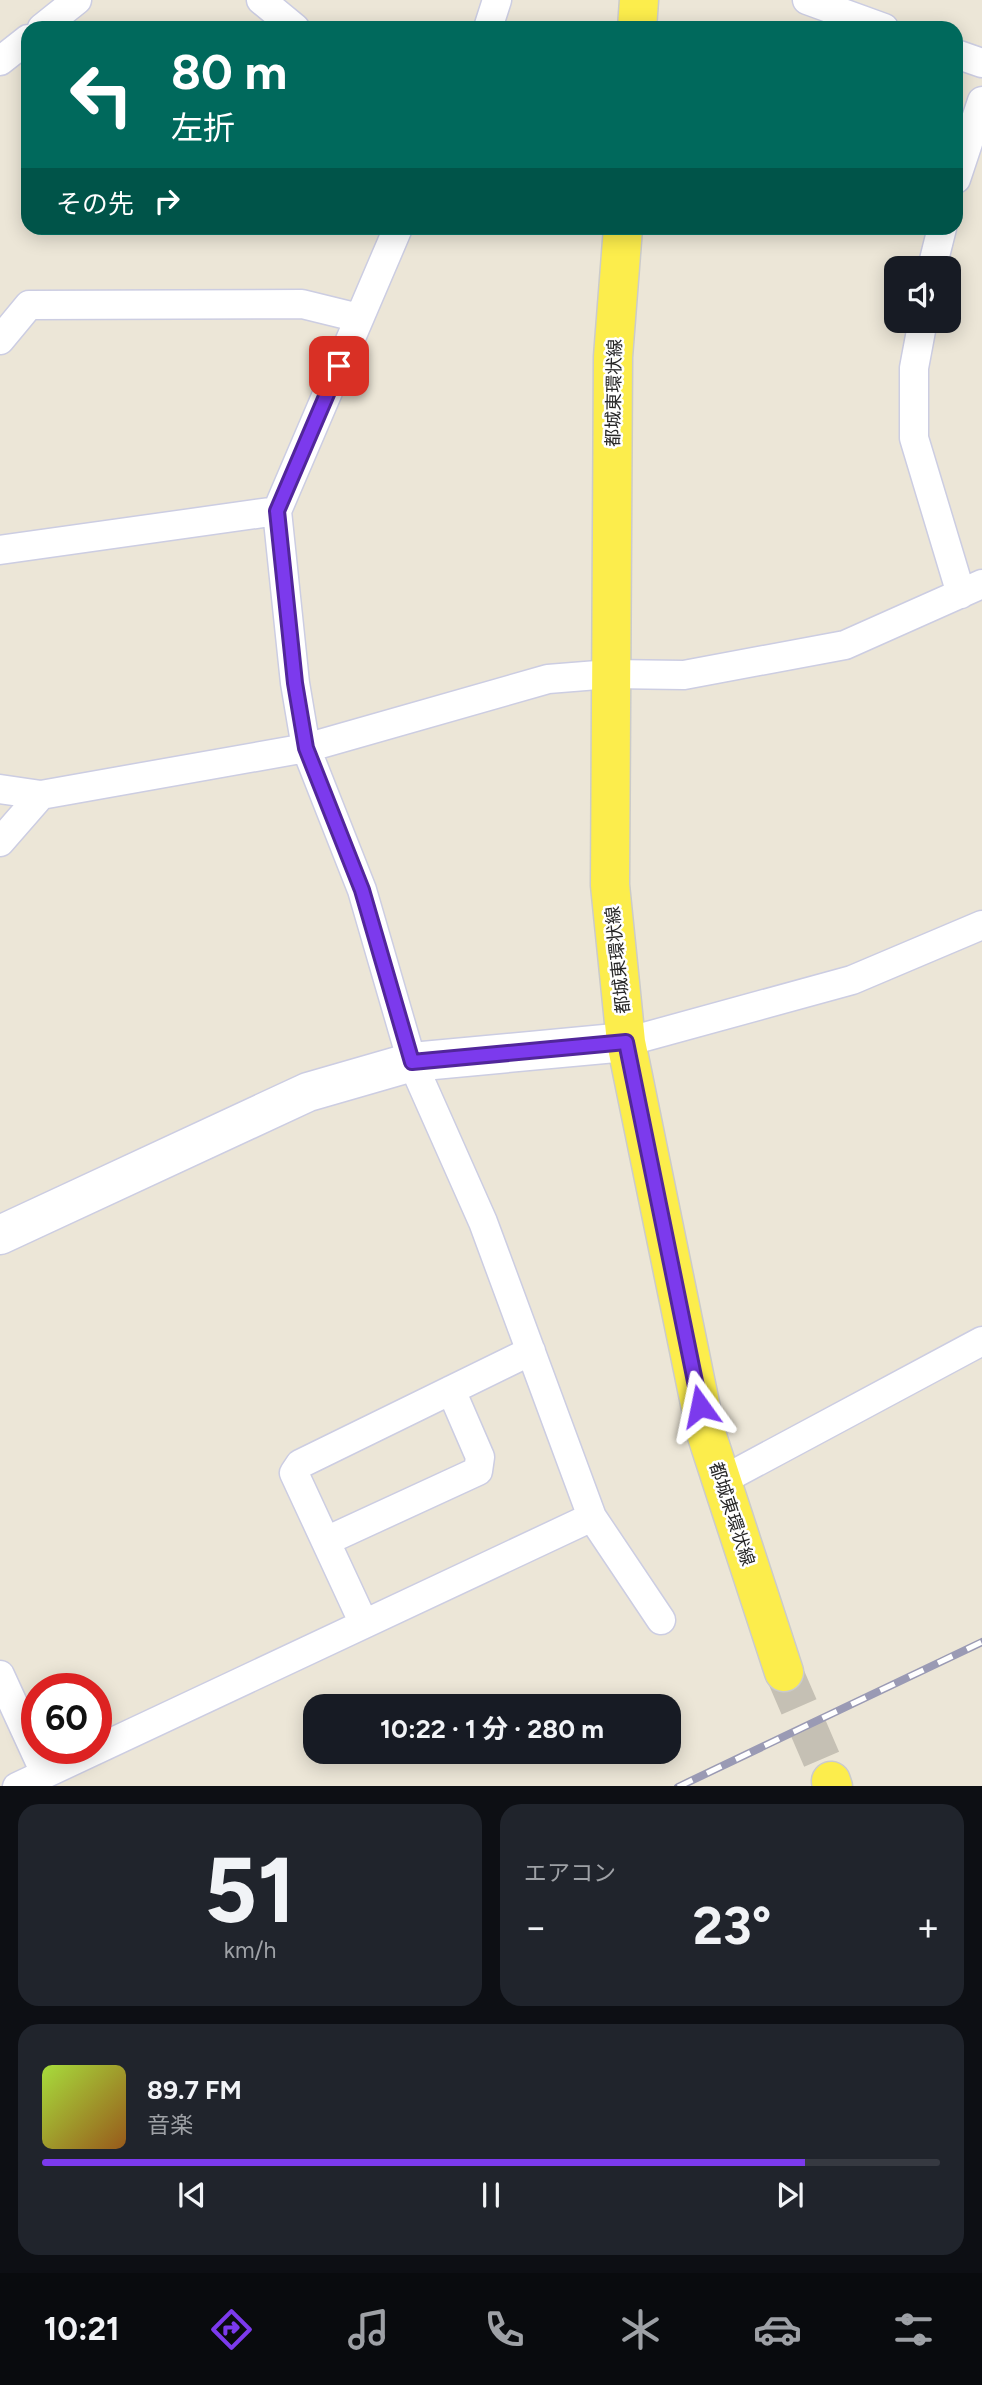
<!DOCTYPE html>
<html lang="ja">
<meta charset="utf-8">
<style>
:root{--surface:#171b24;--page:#20242c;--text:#f1f3f6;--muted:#9ea1a6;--line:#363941;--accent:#7c3aed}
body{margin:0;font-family:Figtree,"Noto Sans JP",sans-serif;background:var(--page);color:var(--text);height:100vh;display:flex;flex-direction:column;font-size:26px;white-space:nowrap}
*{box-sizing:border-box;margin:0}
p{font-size:23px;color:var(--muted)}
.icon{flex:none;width:38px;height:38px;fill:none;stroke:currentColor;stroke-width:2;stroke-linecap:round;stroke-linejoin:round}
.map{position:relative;height:1786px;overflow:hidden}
.panel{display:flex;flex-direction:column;gap:18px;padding:18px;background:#0d0f14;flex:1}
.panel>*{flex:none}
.hud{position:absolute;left:21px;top:21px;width:942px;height:214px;border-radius:21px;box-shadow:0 4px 18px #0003;background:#00695c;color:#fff;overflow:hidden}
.fabs{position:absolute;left:884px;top:256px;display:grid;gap:14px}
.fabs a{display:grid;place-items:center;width:77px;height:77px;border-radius:14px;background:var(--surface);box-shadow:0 4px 18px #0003;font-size:35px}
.speed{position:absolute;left:21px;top:1673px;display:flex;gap:14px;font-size:35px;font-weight:700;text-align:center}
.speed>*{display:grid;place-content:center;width:91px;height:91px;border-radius:50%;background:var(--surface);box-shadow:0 4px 18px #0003;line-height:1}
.speed .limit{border:10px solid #d22;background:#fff;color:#111}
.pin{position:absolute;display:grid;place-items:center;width:60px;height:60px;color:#fff;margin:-30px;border-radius:14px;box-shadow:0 4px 10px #0006}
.me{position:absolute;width:77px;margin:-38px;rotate:348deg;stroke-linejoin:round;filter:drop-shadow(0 0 5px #0008)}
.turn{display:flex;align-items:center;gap:24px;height:147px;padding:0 35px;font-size:32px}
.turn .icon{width:91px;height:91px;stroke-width:2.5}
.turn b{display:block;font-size:49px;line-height:60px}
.then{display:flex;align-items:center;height:66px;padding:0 35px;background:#0003;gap:14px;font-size:26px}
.big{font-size:52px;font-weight:700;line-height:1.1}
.panel .card{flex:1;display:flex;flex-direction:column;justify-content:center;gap:10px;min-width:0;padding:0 24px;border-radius:21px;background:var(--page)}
.panel .dial{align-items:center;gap:0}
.dial b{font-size:91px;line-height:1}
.song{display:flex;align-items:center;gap:21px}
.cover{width:84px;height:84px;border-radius:10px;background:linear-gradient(135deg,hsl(80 70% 55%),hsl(30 70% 35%))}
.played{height:7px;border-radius:4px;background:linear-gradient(90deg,var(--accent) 85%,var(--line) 85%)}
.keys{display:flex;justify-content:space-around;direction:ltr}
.heat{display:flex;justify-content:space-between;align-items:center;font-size:38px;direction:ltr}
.panel .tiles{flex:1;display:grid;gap:18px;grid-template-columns:1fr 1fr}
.card:last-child{grid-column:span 2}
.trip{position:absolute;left:303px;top:1694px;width:378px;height:70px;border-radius:21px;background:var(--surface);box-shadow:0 4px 18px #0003;font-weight:700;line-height:70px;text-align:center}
.tabs{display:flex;height:112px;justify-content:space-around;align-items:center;background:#090b0e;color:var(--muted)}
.tabs .icon{width:49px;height:49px}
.tabs .on{color:var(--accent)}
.tabs b{font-size:32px;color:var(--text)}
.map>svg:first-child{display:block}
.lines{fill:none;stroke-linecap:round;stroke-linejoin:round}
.primary-tunnel{stroke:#c5c0b4;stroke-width:38;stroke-dasharray:38 19;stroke-linecap:butt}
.street-casing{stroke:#cccde2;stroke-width:31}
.secondary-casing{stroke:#cccde2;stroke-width:41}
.primary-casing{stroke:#cbcbcb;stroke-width:41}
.street{stroke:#fff;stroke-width:28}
.secondary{stroke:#fff;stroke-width:38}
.primary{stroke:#fced4c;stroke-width:38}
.rail-casing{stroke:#9a9ab4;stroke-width:8}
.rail{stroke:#fff;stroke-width:5;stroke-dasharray:16;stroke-linecap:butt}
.route-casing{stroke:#51269a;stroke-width:18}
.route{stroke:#7c3aed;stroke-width:12}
.labels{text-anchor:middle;stroke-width:5;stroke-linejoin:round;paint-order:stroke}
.street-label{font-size:18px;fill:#272727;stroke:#fff}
</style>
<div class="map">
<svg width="982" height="1787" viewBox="0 0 982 1787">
<rect width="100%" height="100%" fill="#ece6d7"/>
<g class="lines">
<path class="primary-tunnel" d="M784,1672L831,1781"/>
<g class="street-casing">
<path id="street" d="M261,0L295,28
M807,0L884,28
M42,28L77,0
M488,28L497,0
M956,54L982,63
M0,61L28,39
M956,179L982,101
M398,228L277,511L295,683L306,748L362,890L412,1062L483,1222L592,1517L661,1620
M932,268L942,228
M923,320L914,368V438L961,594
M0,340L29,305L302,304L359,318
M0,550L277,511
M0,789L41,795L306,748L548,679L610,674L684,675L845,645L982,584
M0,842L41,795
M626,1042L852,980L982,925
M721,1481L982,1341
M326,1541L478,1471L480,1457L451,1390
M364,1624L294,1473L300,1464L531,1351
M0,1675L45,1773
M17,1787L592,1517"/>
</g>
<g class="secondary-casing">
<path id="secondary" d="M0,1235L308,1092L412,1062L626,1042"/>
</g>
<g class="primary-casing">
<path id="primary" d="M637,28L639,0
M623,228L613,357L610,885L626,1042L706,1433L784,1672
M831,1781L833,1787"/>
</g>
<use href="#street" class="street"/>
<use href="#secondary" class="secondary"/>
<use href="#primary" class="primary"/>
<g class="rail-casing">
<path id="rail" d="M678,1787L982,1642"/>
</g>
<use href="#rail" class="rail"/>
</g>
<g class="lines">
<g class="route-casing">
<path id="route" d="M339,366L277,511L295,683L306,748L362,890L412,1062L626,1042L700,1406"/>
</g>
<use href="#route" class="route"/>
</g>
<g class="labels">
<g class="street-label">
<text transform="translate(614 393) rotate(-89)" y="6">都城東環状線</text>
<text transform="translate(618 960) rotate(-96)" y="6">都城東環状線</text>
<text transform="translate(732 1514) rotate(72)" y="6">都城東環状線</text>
</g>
</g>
</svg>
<div class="fabs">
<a><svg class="icon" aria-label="sound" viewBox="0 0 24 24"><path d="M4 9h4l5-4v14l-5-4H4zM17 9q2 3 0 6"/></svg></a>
</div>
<div class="speed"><div class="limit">60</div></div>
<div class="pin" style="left:339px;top:366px;background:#d93025"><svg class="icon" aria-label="arrive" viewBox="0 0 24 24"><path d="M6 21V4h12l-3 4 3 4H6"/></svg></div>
<svg class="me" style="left:700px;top:1406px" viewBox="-20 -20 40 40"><path d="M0-17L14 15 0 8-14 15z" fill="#7c3aed" stroke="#fff" stroke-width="4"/></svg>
<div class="trip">10:22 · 1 分 · 280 m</div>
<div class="hud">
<div class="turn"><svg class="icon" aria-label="left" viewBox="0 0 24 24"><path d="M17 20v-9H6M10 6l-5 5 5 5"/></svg><div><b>80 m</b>左折</div></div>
<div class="then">その先<svg class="icon" aria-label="right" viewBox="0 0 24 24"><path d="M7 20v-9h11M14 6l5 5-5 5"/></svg></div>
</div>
</div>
<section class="panel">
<div class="tiles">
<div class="card dial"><b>51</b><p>km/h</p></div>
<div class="card"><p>エアコン</p>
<div class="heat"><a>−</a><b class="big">23°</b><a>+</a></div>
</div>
<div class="card">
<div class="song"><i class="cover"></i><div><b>89.7 FM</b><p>音楽</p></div></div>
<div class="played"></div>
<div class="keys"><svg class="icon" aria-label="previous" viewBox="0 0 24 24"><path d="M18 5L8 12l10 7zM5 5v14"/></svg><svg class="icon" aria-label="pause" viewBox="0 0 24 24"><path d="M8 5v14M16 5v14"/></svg><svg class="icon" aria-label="next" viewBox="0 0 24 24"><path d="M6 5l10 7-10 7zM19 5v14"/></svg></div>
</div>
</div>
</section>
<nav class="tabs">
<b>10:21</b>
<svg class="icon on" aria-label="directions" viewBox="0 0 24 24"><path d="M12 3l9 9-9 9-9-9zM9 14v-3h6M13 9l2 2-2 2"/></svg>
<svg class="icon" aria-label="music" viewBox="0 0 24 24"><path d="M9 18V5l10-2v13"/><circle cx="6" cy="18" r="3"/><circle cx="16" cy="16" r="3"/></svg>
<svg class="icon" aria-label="phone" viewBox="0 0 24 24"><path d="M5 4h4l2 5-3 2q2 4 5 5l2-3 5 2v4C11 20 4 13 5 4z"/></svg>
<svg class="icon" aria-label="climate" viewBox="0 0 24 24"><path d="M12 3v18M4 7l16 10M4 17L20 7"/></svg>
<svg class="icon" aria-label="car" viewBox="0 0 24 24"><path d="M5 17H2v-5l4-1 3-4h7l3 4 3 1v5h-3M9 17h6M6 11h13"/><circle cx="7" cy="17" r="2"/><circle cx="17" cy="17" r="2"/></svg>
<svg class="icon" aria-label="filters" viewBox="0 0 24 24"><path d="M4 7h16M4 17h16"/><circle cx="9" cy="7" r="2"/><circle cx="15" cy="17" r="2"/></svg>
</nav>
